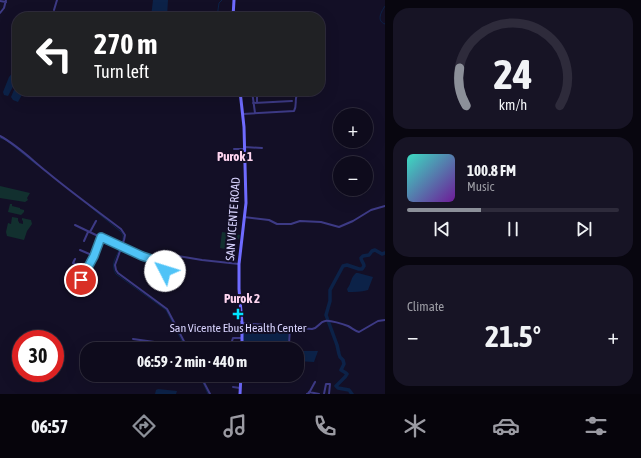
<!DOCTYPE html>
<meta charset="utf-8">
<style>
:root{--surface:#0e0b1c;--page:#171425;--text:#f1f3f6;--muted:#9b9ba3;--line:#2e2b3b;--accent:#8c9099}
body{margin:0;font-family:"Asap Condensed",sans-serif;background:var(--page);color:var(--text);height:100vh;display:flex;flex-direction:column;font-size:15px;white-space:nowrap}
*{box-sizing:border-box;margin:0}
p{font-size:13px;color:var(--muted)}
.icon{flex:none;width:22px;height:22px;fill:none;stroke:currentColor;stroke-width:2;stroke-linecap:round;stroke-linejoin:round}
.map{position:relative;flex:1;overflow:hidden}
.details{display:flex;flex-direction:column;gap:8px;padding:8px;background:#08060f;width:256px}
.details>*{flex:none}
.guide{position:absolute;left:12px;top:12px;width:313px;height:84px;border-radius:16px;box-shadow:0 4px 16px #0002,0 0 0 1px var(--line);background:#202124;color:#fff;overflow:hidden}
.fabs{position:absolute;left:333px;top:108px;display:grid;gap:8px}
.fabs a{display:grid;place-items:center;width:40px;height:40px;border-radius:50%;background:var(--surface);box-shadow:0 4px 16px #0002,0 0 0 1px var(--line);font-size:20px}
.speed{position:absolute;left:12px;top:330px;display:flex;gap:8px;font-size:20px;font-weight:700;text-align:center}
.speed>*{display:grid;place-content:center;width:52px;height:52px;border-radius:50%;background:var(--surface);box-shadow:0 4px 16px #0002,0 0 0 1px var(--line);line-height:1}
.speed .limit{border:6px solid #d22;background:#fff;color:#111}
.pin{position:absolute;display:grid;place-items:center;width:34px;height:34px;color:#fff;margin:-17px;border:2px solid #fff;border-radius:50%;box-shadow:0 1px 4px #0007}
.me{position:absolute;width:44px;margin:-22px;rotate:310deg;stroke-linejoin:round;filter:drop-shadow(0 0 3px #0008)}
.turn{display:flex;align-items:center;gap:14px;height:84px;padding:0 16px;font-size:18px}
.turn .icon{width:52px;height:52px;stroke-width:2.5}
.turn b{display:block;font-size:28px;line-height:34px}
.big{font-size:30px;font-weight:700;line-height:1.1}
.details .card{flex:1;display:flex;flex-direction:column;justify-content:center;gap:6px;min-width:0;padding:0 14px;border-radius:16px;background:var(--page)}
.details .dial{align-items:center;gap:0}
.dial svg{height:104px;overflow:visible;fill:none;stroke:var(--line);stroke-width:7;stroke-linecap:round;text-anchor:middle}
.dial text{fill:var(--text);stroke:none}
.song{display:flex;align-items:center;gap:12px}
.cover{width:48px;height:48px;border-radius:6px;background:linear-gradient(135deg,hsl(170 70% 55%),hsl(280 70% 35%))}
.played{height:4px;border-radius:2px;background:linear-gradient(90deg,var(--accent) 35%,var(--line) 35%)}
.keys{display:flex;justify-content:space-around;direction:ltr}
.heat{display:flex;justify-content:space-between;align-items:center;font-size:22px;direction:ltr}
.trip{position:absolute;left:80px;top:342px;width:224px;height:40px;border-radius:16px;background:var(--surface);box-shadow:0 4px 16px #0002,0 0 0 1px var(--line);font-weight:700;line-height:40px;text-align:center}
.menu{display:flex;height:64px;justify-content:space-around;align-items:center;background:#06040b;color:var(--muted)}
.menu .icon{width:28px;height:28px}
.menu .active{color:var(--accent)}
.menu b{font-size:18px;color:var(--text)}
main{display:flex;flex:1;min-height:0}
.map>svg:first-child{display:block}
.green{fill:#12302f}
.water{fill:#0c2248}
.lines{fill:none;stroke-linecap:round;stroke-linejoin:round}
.stream{stroke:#0c2248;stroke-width:1}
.river{stroke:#0c2248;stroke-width:3.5}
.street{stroke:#3d3a85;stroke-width:2}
.secondary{stroke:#6f6bff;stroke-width:3}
.route-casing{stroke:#337fa1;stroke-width:10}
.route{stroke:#4fc3f7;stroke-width:7}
.poi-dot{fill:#00e5ff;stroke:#130f26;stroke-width:1.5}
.labels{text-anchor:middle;stroke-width:4;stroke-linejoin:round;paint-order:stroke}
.street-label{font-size:12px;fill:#d9d4ff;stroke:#130f26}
.poi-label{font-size:12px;fill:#d9d4ff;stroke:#130f26}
.neighbourhood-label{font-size:13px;font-weight:bold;fill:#ffd6f0;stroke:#130f26}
</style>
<main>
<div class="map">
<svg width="385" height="394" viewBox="0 0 385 394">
<rect width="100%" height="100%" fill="#130f26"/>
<path class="green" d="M0,186L30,193L27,198L28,200L25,202L0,198Z
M10,204H12V206L20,208V209L24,210V212L21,215L8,212Z
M12,217L18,218V221L19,222V223L23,224V221L22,220V218L31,220L32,224L27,231L24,240L7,236L6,232L8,223L11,224Z
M222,232L240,235L239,239L226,237L225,249L220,248Z"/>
<path class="water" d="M153,0H168L167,17H151Z
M14,71L17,74L16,81L8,96L4,95L3,92L9,77Z
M16,85H17V91H24L18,102L13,100L11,97Z
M356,273H358L373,277L368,290C361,292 354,292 348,292L347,289C352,283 350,278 356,273Z
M251,324L289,327L288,344H287L286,349H252V348L242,349V330L251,329Z
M297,351H318L314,362L297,361Z
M158,389L177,391L176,394H155L156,390Z"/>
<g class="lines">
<path class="stream" d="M385,6C381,12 376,21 385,24
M217,17L219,3L222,0
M0,138L6,140L37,165
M88,205L120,231C125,236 123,239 121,245
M120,248C116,258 110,264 116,274L166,310L184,345
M201,378L208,394"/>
<path class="river" d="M352,394L349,390L338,388L336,386L345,377L347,374L346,373L341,370L344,364L343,360L340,357L339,354L337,345L326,315L330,301V290L343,266L347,265L359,269H362L364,266C364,263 361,261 361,258L363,256L369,255L372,251L375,250L382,254L385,253"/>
<path class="street" d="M0,1L6,2
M54,10L57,0
M0,13L4,8L6,0
M253,103L292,101
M255,113L252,91H257V103
M243,114L294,111C298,104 293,98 299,91
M0,136C17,145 32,160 47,172C71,192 96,210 121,229L125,235L124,240L115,265L116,270L118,273L167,309L188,349
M245,147L262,148
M234,149H245
M244,217L269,220L277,224H291L300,221L321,222L339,227L353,221L371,210L385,206
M75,225L121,247L142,256L161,263L163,262L166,254L202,260L239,264
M90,232L96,221
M84,241L88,232
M80,250L94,256
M75,259L73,263L86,269
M162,278L165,271L163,263
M81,280L86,269L89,265L101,237
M240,298L252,297
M242,323L312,329C319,328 319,322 325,321C330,320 343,324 348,326C352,328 355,331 359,332L378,321L385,320
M133,339L183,346L211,349
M232,341L233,338H242
M289,344L290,327
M200,375L210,394
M235,380L241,382
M233,387L240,388
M309,392L319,394
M307,394L309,393L315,382
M324,394L326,384H330L329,394"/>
<path class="secondary" d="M233,17L234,0
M240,91L244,127L246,203L239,264V289L242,323V349
M240,394L241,375"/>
</g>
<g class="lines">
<g class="route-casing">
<path id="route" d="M81,280L94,256L101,237L142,256L163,263L165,271"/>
</g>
<use href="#route" class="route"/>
</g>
<path class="poi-dot" d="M236 308h4v4h4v4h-4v4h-4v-4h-4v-4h4z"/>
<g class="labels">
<g class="street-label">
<text transform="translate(233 219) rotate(-86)" y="4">SAN VICENTE ROAD</text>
</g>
<g class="poi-label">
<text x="238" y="332">San Vicente Ebus Health Center</text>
</g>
<g class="neighbourhood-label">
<text x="235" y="161">Purok 1</text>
<text x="242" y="303">Purok 2</text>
</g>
</g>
</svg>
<div class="fabs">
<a>+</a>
<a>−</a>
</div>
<div class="speed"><div class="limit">30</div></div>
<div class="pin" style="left:81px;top:280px;background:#d93025"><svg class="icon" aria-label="arrive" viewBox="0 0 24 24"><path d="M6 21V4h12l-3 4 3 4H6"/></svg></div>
<svg class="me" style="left:165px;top:271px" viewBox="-20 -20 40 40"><circle r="19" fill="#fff"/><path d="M0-13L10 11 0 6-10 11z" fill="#4fc3f7"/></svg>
<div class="trip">06:59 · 2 min · 440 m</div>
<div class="guide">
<div class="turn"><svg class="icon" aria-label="left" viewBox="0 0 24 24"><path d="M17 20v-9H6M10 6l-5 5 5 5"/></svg><div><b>270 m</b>Turn left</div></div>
</div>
</div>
<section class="details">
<div class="card dial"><svg viewBox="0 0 100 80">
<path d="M14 69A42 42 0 1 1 86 69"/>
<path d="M14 69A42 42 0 0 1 9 40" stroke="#8c9099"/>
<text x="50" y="56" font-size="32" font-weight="700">24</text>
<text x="50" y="72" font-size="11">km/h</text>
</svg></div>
<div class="card">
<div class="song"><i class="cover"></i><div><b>100.8 FM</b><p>Music</p></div></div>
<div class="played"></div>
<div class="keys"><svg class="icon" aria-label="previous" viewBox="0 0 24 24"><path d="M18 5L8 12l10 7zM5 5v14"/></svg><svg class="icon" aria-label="pause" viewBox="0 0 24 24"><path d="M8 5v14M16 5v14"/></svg><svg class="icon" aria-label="next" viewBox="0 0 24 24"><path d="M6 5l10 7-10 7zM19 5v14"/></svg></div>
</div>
<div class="card"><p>Climate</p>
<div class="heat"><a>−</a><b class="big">21.5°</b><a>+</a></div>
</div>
</section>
</main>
<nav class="menu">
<b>06:57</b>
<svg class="icon active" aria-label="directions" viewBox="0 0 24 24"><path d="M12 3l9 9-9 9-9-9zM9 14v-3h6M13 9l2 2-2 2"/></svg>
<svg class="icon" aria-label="music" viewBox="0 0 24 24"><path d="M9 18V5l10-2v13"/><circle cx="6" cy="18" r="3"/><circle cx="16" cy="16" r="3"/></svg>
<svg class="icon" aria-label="phone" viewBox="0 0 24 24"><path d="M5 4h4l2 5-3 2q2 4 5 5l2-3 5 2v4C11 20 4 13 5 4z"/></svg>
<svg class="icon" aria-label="climate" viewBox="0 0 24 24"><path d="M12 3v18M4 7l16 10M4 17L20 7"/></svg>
<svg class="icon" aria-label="car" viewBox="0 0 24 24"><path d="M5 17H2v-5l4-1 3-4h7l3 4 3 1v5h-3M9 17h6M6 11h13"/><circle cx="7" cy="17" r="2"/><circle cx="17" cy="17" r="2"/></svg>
<svg class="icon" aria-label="filters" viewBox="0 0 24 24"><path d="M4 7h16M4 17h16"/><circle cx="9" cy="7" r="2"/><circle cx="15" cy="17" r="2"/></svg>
</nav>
